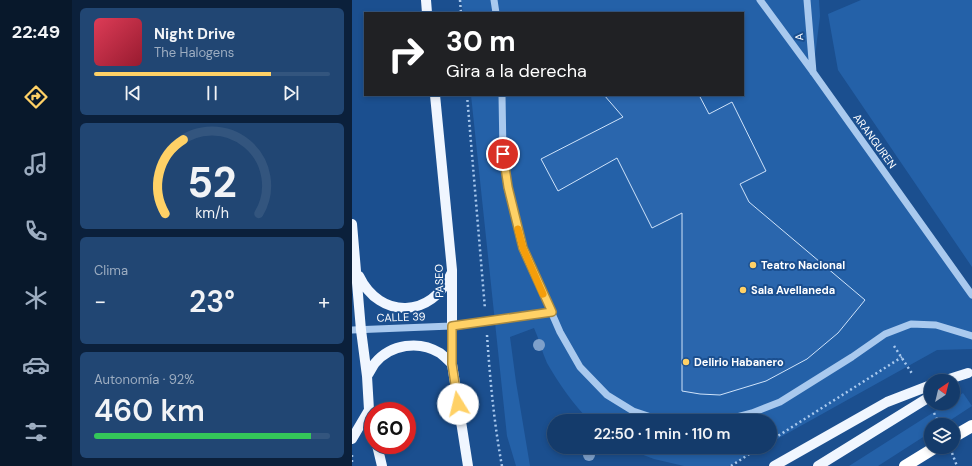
<!DOCTYPE html>
<html lang="es">
<meta charset="utf-8">
<style>
:root{--surface:#143b6b;--page:#214673;--text:#f1f3f6;--muted:#9dadc1;--line:#33557e;--accent:#ffd166}
body{margin:0;font-family:"DM Sans",sans-serif;background:var(--page);color:var(--text);height:100vh;display:flex;flex-direction:column;font-size:15px;white-space:nowrap}
*{box-sizing:border-box;margin:0}
p{font-size:13px;color:var(--muted)}
.icon{flex:none;width:22px;height:22px;fill:none;stroke:currentColor;stroke-width:2;stroke-linecap:round;stroke-linejoin:round}
.map{position:relative;flex:1;overflow:hidden}
.sheet{display:flex;flex-direction:column;gap:8px;padding:8px;background:#0b203b;width:280px}
.sheet>*{flex:none}
.guide{position:absolute;left:12px;top:12px;width:380px;height:84px;border-radius:0px;box-shadow:0 2px 6px #0003,0 0 0 1px var(--line);background:#202124;color:#fff;overflow:hidden}
.needle{width:26px;rotate:35deg}
.buttons{position:absolute;left:572px;top:374px;display:grid;gap:8px}
.buttons a{display:grid;place-items:center;width:36px;height:36px;border-radius:50%;background:var(--surface);box-shadow:0 2px 6px #0003,0 0 0 1px var(--line);font-size:20px}
.speed{position:absolute;left:12px;top:402px;display:flex;gap:8px;font-size:20px;font-weight:700;text-align:center}
.speed>*{display:grid;place-content:center;width:52px;height:52px;border-radius:50%;background:var(--surface);box-shadow:0 2px 6px #0003,0 0 0 1px var(--line);line-height:1}
.speed .limit{border:6px solid #d22;background:#fff;color:#111}
.pin{position:absolute;display:grid;place-items:center;width:34px;height:34px;color:#fff;margin:-17px;border:2px solid #fff;border-radius:50%;box-shadow:0 1px 4px #0007}
.me{position:absolute;width:44px;margin:-22px;rotate:351deg;stroke-linejoin:round;filter:drop-shadow(0 0 3px #0008)}
.turn{display:flex;align-items:center;gap:14px;height:84px;padding:0 16px;font-size:18px}
.turn .icon{width:52px;height:52px;stroke-width:2.5}
.turn b{display:block;font-size:28px;line-height:34px}
.big{font-size:30px;font-weight:600;line-height:1.1}
.sheet .tile{flex:1;display:flex;flex-direction:column;justify-content:center;gap:6px;min-width:0;padding:0 14px;border-radius:6px;background:var(--page)}
.sheet .dial{align-items:center;gap:0}
.dial svg{height:104px;overflow:visible;fill:none;stroke:var(--line);stroke-width:7;stroke-linecap:round;text-anchor:middle}
.dial text{fill:var(--text);stroke:none}
.song{display:flex;align-items:center;gap:12px}
.cover{width:48px;height:48px;border-radius:6px;background:linear-gradient(135deg,hsl(350 70% 55%),hsl(350 70% 35%))}
.played{height:4px;border-radius:2px;background:linear-gradient(90deg,var(--accent) 75%,var(--line) 75%)}
.keys{display:flex;justify-content:space-around;direction:ltr}
.heat{display:flex;justify-content:space-between;align-items:center;font-size:22px;direction:ltr}
.charge{height:6px;border-radius:3px;background:linear-gradient(90deg,#34c759 92%,var(--line) 0)}
.trip{position:absolute;left:195px;top:414px;width:230px;height:40px;border-radius:20px;background:var(--surface);box-shadow:0 2px 6px #0003,0 0 0 1px var(--line);font-weight:600;line-height:40px;text-align:center}
main{display:flex;flex:1;min-height:0}
.tabs{display:flex;flex-direction:column;width:72px;justify-content:space-around;align-items:center;background:#08182b;color:var(--muted)}
.tabs .icon{width:28px;height:28px}
.tabs .on{color:var(--accent)}
.tabs b{font-size:18px;color:var(--text)}
.map>svg:first-child{display:block}
.green{fill:#2461a8}
.building{fill:#2a66ad;stroke:#cfe3fa}
.lines{fill:none;stroke-linecap:round;stroke-linejoin:round}
.path{stroke:#a9c9ee;stroke-width:2.5;stroke-dasharray:2 3;stroke-linecap:butt}
.minor{stroke:#a9c9ee;stroke-width:7}
.major{stroke:#f0f6ff;stroke-width:10}
.highway{stroke:#fff;stroke-width:12}
.tree{fill:#7ea0ca}
.route-casing{stroke:#a68842;stroke-width:10}
.route{stroke:#ffd166;stroke-width:7}
.slow{stroke:#f59e0b;stroke-width:7}
.poi-dot{fill:#ffd166;stroke:#1b4f8f;stroke-width:1.5}
.labels{text-anchor:middle;stroke-width:4;stroke-linejoin:round;paint-order:stroke}
.street-label{font-size:11px;fill:#fff;stroke:#1b4f8f}
.poi-label{font-size:11px;font-weight:bold;fill:#fff;stroke:#1b4f8f;text-anchor:start}
</style>
<main>
<nav class="tabs">
<b>22:49</b>
<svg class="icon on" aria-label="directions" viewBox="0 0 24 24"><path d="M12 3l9 9-9 9-9-9zM9 14v-3h6M13 9l2 2-2 2"/></svg>
<svg class="icon" aria-label="music" viewBox="0 0 24 24"><path d="M9 18V5l10-2v13"/><circle cx="6" cy="18" r="3"/><circle cx="16" cy="16" r="3"/></svg>
<svg class="icon" aria-label="phone" viewBox="0 0 24 24"><path d="M5 4h4l2 5-3 2q2 4 5 5l2-3 5 2v4C11 20 4 13 5 4z"/></svg>
<svg class="icon" aria-label="climate" viewBox="0 0 24 24"><path d="M12 3v18M4 7l16 10M4 17L20 7"/></svg>
<svg class="icon" aria-label="car" viewBox="0 0 24 24"><path d="M5 17H2v-5l4-1 3-4h7l3 4 3 1v5h-3M9 17h6M6 11h13"/><circle cx="7" cy="17" r="2"/><circle cx="17" cy="17" r="2"/></svg>
<svg class="icon" aria-label="filters" viewBox="0 0 24 24"><path d="M4 7h16M4 17h16"/><circle cx="9" cy="7" r="2"/><circle cx="15" cy="17" r="2"/></svg>
</nav>
<section class="sheet">
<div class="tile">
<div class="song"><i class="cover"></i><div><b>Night Drive</b><p>The Halogens</p></div></div>
<div class="played"></div>
<div class="keys"><svg class="icon" aria-label="previous" viewBox="0 0 24 24"><path d="M18 5L8 12l10 7zM5 5v14"/></svg><svg class="icon" aria-label="pause" viewBox="0 0 24 24"><path d="M8 5v14M16 5v14"/></svg><svg class="icon" aria-label="next" viewBox="0 0 24 24"><path d="M6 5l10 7-10 7zM19 5v14"/></svg></div>
</div>
<div class="tile dial"><svg viewBox="0 0 100 80">
<path d="M14 69A42 42 0 1 1 86 69"/>
<path d="M14 69A42 42 0 0 1 28 12" stroke="#ffd166"/>
<text x="50" y="56" font-size="32" font-weight="700">52</text>
<text x="50" y="72" font-size="11">km/h</text>
</svg></div>
<div class="tile"><p>Clima</p>
<div class="heat"><a>−</a><b class="big">23°</b><a>+</a></div>
</div>
<div class="tile"><p>Autonomía · 92%</p><b class="big">460 km</b><div class="charge"></div></div>
</section>
<div class="map">
<svg width="620" height="466" viewBox="0 0 620 466">
<rect width="100%" height="100%" fill="#1b4f8f"/>
<path class="green" d="M109,0H467L468,16L461,72L620,295V349L585,350L418,443V421H238C221,404 207,384 195,363C190,352 187,339 182,328L158,337L164,382L178,466H164L155,436L119,95H391V13H111Z
M509,0H620V267L486,70L476,14Z
M611,393L620,406L591,425H579V432L526,466H497L596,403H601V400Z
M270,447H411L377,466H332L302,459Z"/>
<path class="building" d="M252,95H347L357,114L380,102L414,171L388,184L397,202L513,300L486,333L455,359L414,381L368,395L348,394L330,391V213L300,228L265,158L206,191L189,159L271,117Z"/>
<g class="lines">
<path class="path" d="M108,0L109,13
M115,95L133,309
M135,335C138,379 142,423 150,466
M542,346L561,375
M582,413L588,425
M418,441L550,357
M600,453L605,466
M0,462V454
M379,466L408,447"/>
<path class="minor" d="M142,0L144,13
M408,0L461,72L620,295
M455,0L461,72
M150,95L151,154L155,187L171,247L208,332L228,367L255,395L281,411L302,418L322,421
M0,330L99,326L200,312
M370,421L400,413L428,402L500,357L533,334L559,324L584,325L620,336"/>
<path class="major" d="M74,0L75,13
M83,95L100,270V364L116,466
M0,224L9,330L15,376L17,410L21,428
M7,276C28,320 80,318 99,274
M15,376C18,372 20,367 23,363C39,344 67,340 88,353C92,356 96,360 100,364
M591,381L616,373
M0,439L17,410
M25,445L30,466
M422,466L535,402L579,385
M466,466L579,396"/>
<path class="highway" d="M601,437L620,426
M553,466L584,447"/>
</g>
<g class="tree">
<circle cx="187" cy="345" r="6"/>
<circle cx="237" cy="455" r="6"/>
</g>
<g class="lines">
<g class="route-casing">
<path id="route" d="M106,404L100,364V326L200,312L171,248L156,187L151,154"/>
</g>
<use href="#route" class="route"/>
<path class="slow" d="M166,229L171,248L191,294"/>
</g>
<g class="poi-dot">
<circle cx="401" cy="265" r="4"/>
<circle cx="391" cy="290" r="4"/>
<circle cx="334" cy="362" r="4"/>
</g>
<g class="labels">
<g class="street-label">
<text transform="translate(447 37) rotate(-95)" y="4">A</text>
<text transform="translate(523 141) rotate(54)" y="4">ARANGUREN</text>
<text transform="translate(87 281) rotate(-91)" y="4">PASEO</text>
<text transform="translate(49 317) rotate(-2)" y="4">CALLE 39</text>
</g>
<g class="poi-label">
<text x="409" y="269">Teatro Nacional</text>
<text x="399" y="294">Sala Avellaneda</text>
<text x="342" y="366">Delirio Habanero</text>
</g>
</g>
</svg>
<div class="buttons">
<a><svg class="needle" viewBox="-14 -14 28 28"><path d="M0-13l5 13h-10z" fill="#e53935"/><path d="M0 13l5-13h-10z" fill="#9dadc1"/></svg></a>
<a><svg class="icon" aria-label="layers" viewBox="0 0 24 24"><path d="M12 4l9 5-9 5-9-5zM3 14l9 5 9-5"/></svg></a>
</div>
<div class="speed"><div class="limit">60</div></div>
<div class="pin" style="left:151px;top:154px;background:#d93025"><svg class="icon" aria-label="arrive" viewBox="0 0 24 24"><path d="M6 21V4h12l-3 4 3 4H6"/></svg></div>
<svg class="me" style="left:106px;top:404px" viewBox="-20 -20 40 40"><circle r="19" fill="#fff"/><path d="M0-13L10 11 0 6-10 11z" fill="#ffd166"/></svg>
<div class="trip">22:50 · 1 min · 110 m</div>
<div class="guide">
<div class="turn"><svg class="icon" aria-label="right" viewBox="0 0 24 24"><path d="M7 20v-9h11M14 6l5 5-5 5"/></svg><div><b>30 m</b>Gira a la derecha</div></div>
</div>
</div>
</main>
